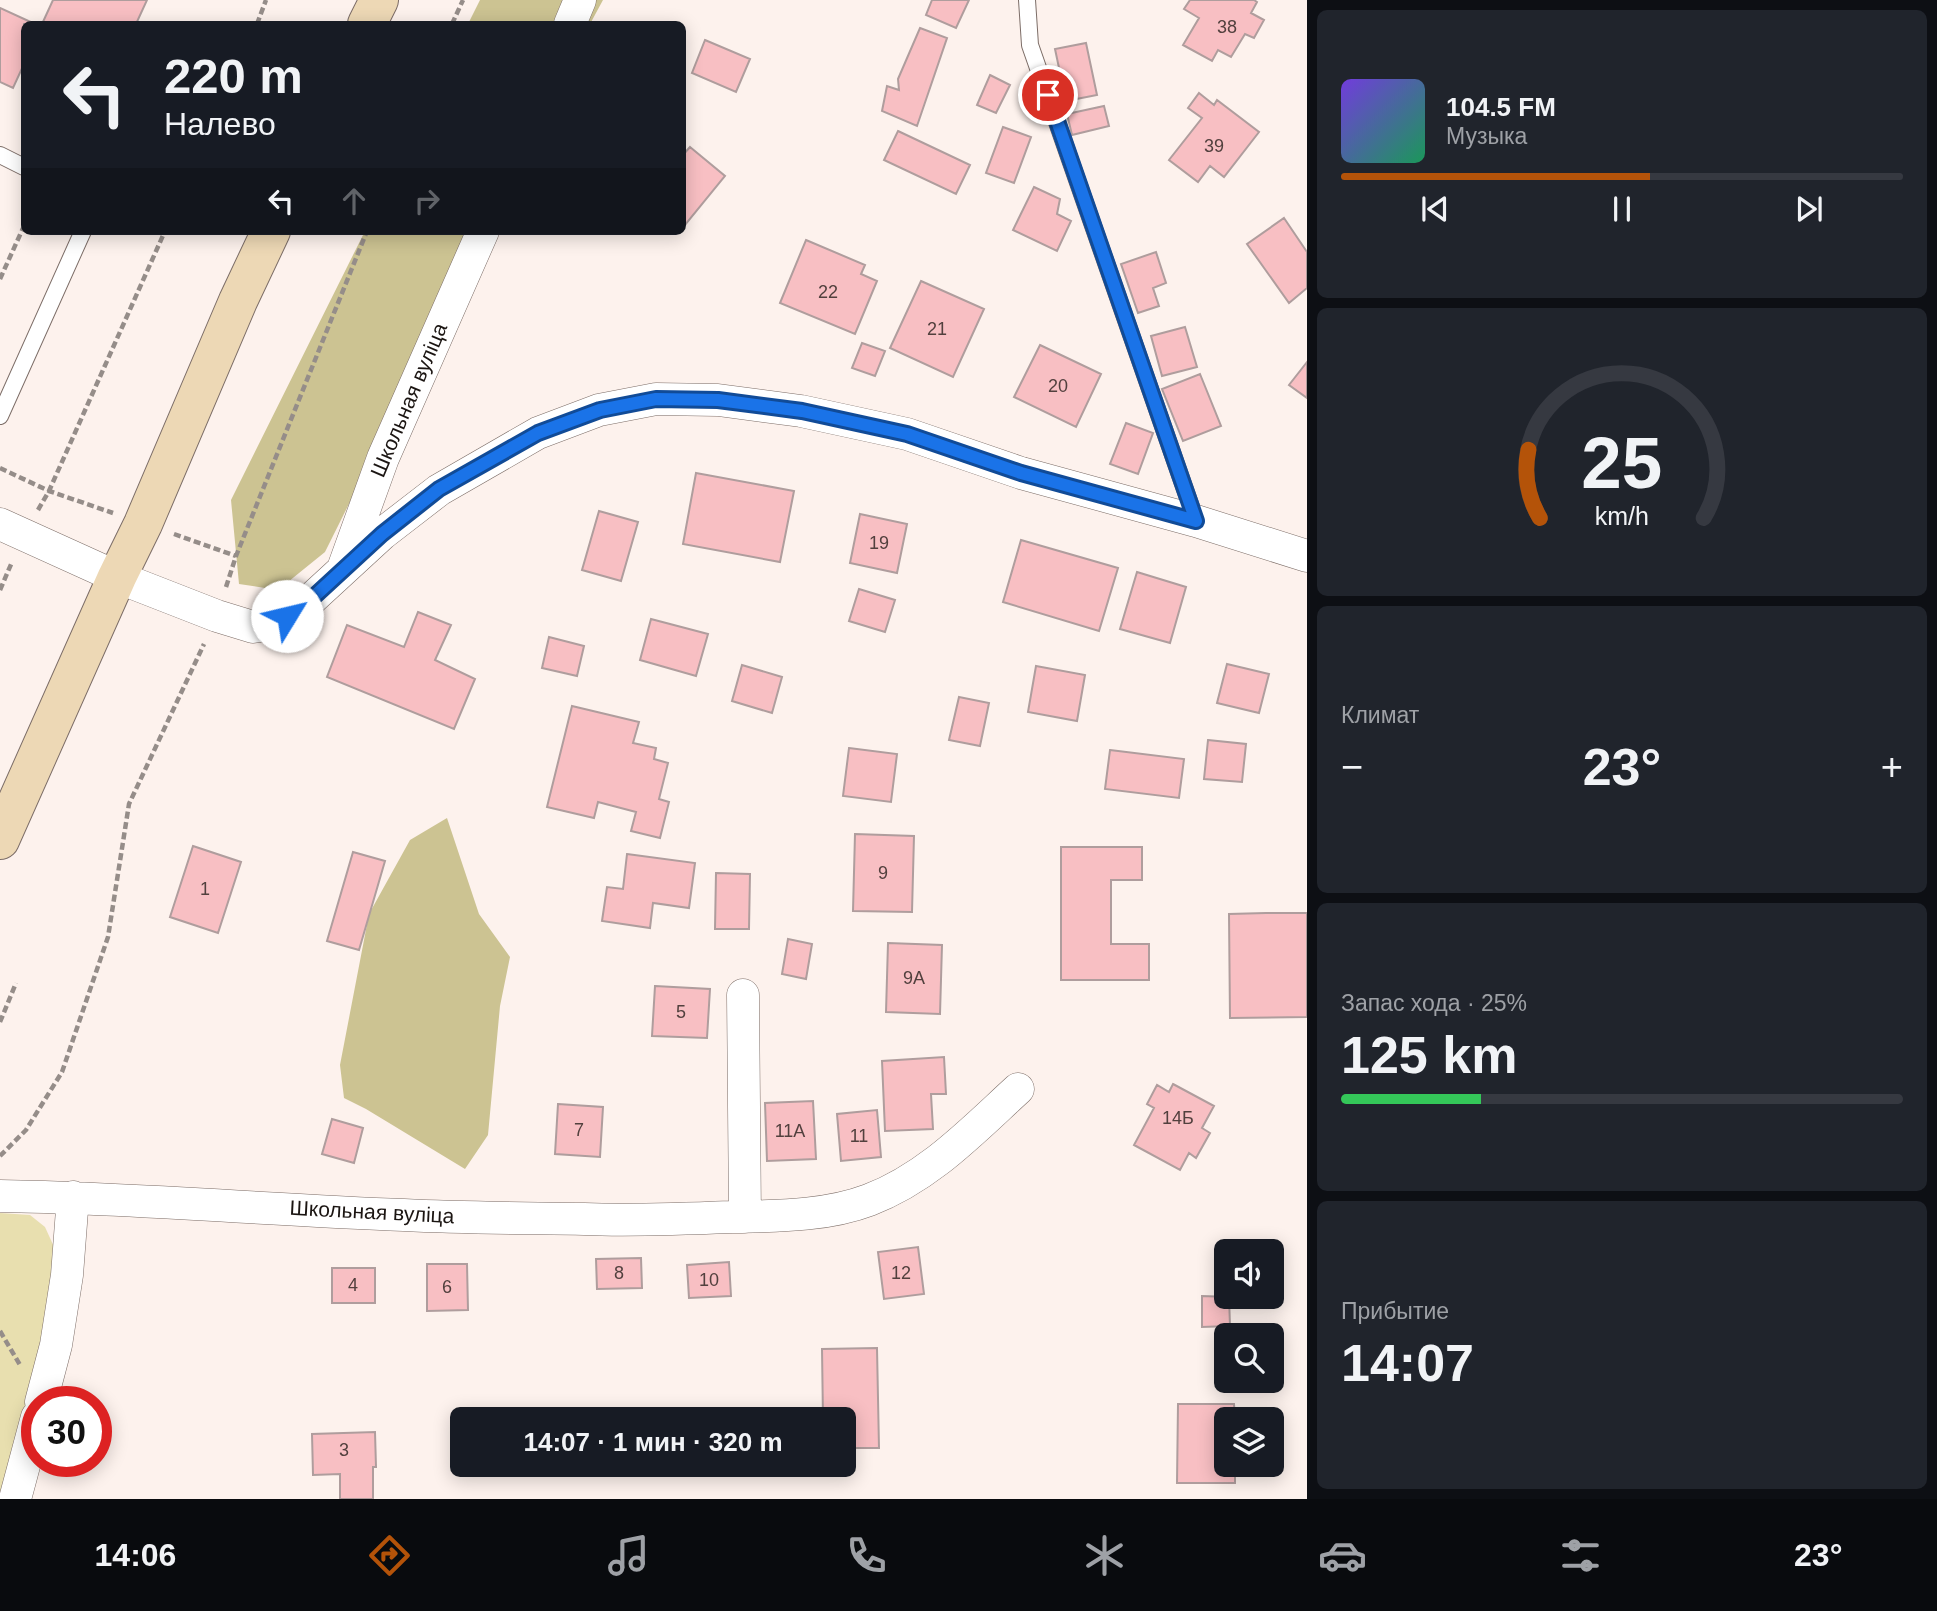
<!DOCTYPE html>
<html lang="ru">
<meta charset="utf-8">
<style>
:root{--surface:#171b24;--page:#20242c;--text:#f1f3f6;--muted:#9ea1a6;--line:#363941;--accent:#b45309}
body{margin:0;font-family:Helvetica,sans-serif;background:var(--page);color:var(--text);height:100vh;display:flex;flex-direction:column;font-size:26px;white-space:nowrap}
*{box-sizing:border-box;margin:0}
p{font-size:23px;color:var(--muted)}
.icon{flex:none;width:38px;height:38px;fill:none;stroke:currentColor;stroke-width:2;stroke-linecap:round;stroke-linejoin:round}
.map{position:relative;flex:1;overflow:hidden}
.side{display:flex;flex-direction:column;gap:10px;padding:10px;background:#0d0f14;width:630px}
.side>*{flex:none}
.top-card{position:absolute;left:21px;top:21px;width:665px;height:214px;border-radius:10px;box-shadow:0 4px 18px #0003;background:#171b24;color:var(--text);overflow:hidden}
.controls{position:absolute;left:1214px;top:1239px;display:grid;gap:14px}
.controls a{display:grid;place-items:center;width:70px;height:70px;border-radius:10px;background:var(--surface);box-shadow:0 4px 18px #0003;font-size:35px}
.speed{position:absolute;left:21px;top:1386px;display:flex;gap:14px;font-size:35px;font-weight:700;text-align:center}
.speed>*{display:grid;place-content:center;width:91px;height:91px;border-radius:50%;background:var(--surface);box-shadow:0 4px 18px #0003;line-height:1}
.speed .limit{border:10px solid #d22;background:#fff;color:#111}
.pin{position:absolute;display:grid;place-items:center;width:60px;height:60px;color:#fff;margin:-30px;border:4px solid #fff;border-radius:50%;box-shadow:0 2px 7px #0007}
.me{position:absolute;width:77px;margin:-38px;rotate:54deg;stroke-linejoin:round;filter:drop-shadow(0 0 5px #0008)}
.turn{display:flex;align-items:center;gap:24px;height:147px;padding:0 28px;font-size:32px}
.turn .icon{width:91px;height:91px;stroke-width:2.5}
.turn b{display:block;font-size:49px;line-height:60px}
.lanes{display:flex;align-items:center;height:66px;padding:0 28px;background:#0003;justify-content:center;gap:35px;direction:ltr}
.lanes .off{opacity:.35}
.big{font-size:52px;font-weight:800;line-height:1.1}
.side .tile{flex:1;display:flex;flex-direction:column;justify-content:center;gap:10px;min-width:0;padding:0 24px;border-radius:10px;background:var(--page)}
.side .dial{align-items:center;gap:0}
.dial svg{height:182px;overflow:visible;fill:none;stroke:var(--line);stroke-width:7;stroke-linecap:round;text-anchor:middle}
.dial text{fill:var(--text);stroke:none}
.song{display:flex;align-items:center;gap:21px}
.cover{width:84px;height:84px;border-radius:10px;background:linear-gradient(135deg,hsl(260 70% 55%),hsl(150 70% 35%))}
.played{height:7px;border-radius:4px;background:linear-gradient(90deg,var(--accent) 55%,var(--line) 55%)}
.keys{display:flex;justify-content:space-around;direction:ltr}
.heat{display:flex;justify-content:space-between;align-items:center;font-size:38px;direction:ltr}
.charge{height:10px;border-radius:5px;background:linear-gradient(90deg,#34c759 25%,var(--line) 0)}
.trip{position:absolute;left:450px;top:1407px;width:406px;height:70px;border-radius:10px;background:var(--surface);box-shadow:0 4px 18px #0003;font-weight:800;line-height:70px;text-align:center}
.menu{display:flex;height:112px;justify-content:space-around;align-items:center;background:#090b0e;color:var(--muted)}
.menu .icon{width:49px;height:49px}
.menu .on{color:var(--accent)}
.menu b{font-size:32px;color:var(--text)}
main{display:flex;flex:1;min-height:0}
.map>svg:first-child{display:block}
.green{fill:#e8dfaf}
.forest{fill:#ccc392}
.building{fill:#f8bfc3;stroke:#af9d9d;stroke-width:2}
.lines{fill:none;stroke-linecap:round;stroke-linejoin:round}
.service-casing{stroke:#7c6d67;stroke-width:18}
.minor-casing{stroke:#7c6d67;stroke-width:33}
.secondary-casing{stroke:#7c6d67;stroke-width:40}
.path{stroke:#958d89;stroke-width:4.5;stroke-dasharray:7 3.5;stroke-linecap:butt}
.service{stroke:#fff;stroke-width:16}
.minor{stroke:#fff;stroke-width:32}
.secondary{stroke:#edd8b5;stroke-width:38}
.route-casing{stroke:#114b97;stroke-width:18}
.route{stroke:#1a73e8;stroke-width:12}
.labels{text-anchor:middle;stroke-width:5;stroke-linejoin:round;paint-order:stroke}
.number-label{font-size:18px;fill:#52403e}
.street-label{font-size:21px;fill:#1b1512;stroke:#fff}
</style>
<main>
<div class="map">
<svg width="1307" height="1499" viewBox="0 0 1307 1499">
<rect width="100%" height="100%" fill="#fdf2ed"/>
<path class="green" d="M0,1213L30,1215L45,1227L55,1249L42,1344L0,1499Z"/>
<path class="forest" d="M480,0H603L590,24H468Z
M365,231H485L325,552L278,590L239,584L231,500Z
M447,818L479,914L510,957L500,1006L488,1135L465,1169L366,1109L344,1098L340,1065L369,914L410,840Z"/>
<path class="building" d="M53,0H147L136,24H42Z
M932,0H969L956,28L926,15Z
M1190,0H1254L1257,2L1251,13L1264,20L1254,38L1245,34L1231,57L1218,50L1212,61L1183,45L1199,18L1184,9Z
M0,8L35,24H24V64L13,88L0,82Z
M920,28L947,38L917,126L882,111L887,86L899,90L898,79Z
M705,40L750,59L736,92L692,73Z
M1086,43L1097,95L1066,101L1055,49Z
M990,75L1010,85L996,113L977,105Z
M1199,93L1214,105L1217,100L1259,132L1224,177L1210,166L1198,182L1169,160L1202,118L1188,108Z
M1104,106L1109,126L1072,135L1067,114Z
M1003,127L1031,137L1014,183L986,173Z
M898,131L970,165L956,194L884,160Z
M690,147L725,176L685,225L682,223V156Z
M1034,187L1060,199L1057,214L1071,221L1057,251L1013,230Z
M1284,218L1307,252V288L1289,303L1247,244Z
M806,240L865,265L861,274L877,281L855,334L780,303Z
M1156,252L1166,283L1153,288L1159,306L1138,313L1121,264Z
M921,281L984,309L953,377L890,348Z
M1185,327L1197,367L1162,376L1151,336Z
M862,343L885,351L875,376L852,368Z
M1040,345L1101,374L1076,427L1014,397Z
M1307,362V398L1289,385Z
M1200,374L1221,426L1183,441L1162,389Z
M1126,423L1153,433L1138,474L1110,464Z
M696,473L794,491L780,562L683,544Z
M599,511L638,522L621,581L582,570Z
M860,514L907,524L897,573L850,563Z
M1021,540L1118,568L1099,631L1003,602Z
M1137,572L1186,587L1170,643L1120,629Z
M859,589L895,600L885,632L849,621Z
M418,612L451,625L435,660L475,679L454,729L327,677L347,625L404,647Z
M651,619L708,634L696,676L640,660Z
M549,637L584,646L577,676L542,668Z
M1227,664L1269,674L1259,713L1217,703Z
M742,665L782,677L772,713L732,701Z
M1036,666L1085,675L1077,721L1028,712Z
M959,697L989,703L980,746L949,740Z
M572,706L639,722L633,743L656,748L654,759L668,763L659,799L669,802L660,838L631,831L636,812L598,802L594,818L547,807Z
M1208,740L1246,744L1242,782L1204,779Z
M849,748L897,754L891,802L843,796Z
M1110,750L1184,759L1179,798L1105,789Z
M855,834L914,836L912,912L853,911Z
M193,846L241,862L218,933L170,917Z
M1061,847H1142V880H1111V944H1149V980H1061Z
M353,852L385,861L359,950L327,941Z
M627,854L695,863L689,908L653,903L650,928L602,921L607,887L623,889Z
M716,873L750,874L749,929H715Z
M1266,913H1307V1017L1230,1018L1229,914Z
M788,939L812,944L806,979L782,974Z
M888,943L942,945L940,1014L886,1012Z
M655,986L710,989L707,1038L652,1036Z
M944,1057L946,1094H931L933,1129L885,1131L882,1061Z
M1173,1084L1214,1106L1202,1128L1210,1133L1196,1158L1189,1153L1180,1170L1134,1145L1154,1108L1147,1104L1157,1085L1169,1092Z
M813,1101L816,1159L767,1161L765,1103Z
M558,1104L603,1107L600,1157L555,1154Z
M877,1110L881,1157L841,1161L837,1114Z
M332,1119L363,1128L354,1163L322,1154Z
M918,1247L924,1294L884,1299L878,1252Z
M641,1258L642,1288L597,1289L596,1259Z
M729,1262L731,1296L689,1298L687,1265Z
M427,1264H467L468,1310L427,1311Z
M332,1268H375V1303H332Z
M1202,1296L1229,1297L1230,1326L1202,1327Z
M877,1348L879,1448H844V1419H823L822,1349Z
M1178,1404H1234L1235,1419H1227V1465H1235V1483H1177Z
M375,1432L376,1467H373V1499H340V1474L313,1475L312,1434Z"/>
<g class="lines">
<g class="service-casing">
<path id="service" d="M1027,0L1030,45L1196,521
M0,155L24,167
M0,416L83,231"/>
</g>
<g class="minor-casing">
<path id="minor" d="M570,24L580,0
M0,524L117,577L217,616L253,627L268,625L287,616L307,603L382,534L439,490L538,433L599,410L656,399L718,400L801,411L907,434L1021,473L1196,521L1307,556
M344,566L383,458L483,231
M743,995L745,1217
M0,1196C135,1198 269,1210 404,1215C464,1218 524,1218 584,1219C634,1221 683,1219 733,1217C778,1216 827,1216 869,1200C929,1177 972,1131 1018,1089
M41,1402L56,1345L67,1275L73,1197
M15,1499L37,1417"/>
</g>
<g class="secondary-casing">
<path id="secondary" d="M367,24L379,0
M0,840L117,577L143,524L238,301L271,231"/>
</g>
<path class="path" d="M257,24L266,0
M452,24L463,0
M0,279L24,226
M0,468L49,491L113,513
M38,510L49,491L165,231
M174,534L236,556
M226,587L236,556L367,231
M0,590L12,562
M0,1022L16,983
M0,1156L26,1130L62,1072L108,937L129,804L204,644
M0,1331L20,1365"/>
<use href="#service" class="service"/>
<use href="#minor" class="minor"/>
<use href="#secondary" class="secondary"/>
</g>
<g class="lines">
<g class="route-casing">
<path id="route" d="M287,616L307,603L382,534L439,489L538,433L600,410L656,399L718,400L802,411L907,434L1021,473L1196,521L1048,95"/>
</g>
<use href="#route" class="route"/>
</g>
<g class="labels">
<g class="number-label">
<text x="1227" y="33">38</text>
<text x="1214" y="152">39</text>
<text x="828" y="298">22</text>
<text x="937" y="335">21</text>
<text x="1058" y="392">20</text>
<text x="879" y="549">19</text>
<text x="883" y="879">9</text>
<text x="205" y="895">1</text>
<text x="914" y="984">9А</text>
<text x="681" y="1018">5</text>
<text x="1178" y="1124">14Б</text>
<text x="579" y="1136">7</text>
<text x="790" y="1137">11А</text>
<text x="859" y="1142">11</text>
<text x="619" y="1279">8</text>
<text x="901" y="1279">12</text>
<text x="709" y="1286">10</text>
<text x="353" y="1291">4</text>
<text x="447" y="1293">6</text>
<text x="344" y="1456">3</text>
</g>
<g class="street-label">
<text transform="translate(409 400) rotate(-67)" y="7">Школьная вуліца</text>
<text transform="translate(372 1212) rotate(3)" y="7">Школьная вуліца</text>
</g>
</g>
</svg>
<div class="controls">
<a><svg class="icon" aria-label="sound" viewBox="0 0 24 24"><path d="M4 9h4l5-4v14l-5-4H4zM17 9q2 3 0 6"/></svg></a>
<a><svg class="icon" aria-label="search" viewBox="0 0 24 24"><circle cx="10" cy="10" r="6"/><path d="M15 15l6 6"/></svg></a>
<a><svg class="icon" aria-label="layers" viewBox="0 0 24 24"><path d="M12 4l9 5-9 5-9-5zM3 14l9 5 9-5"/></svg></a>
</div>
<div class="speed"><div class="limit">30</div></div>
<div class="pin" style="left:1048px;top:95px;background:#d93025"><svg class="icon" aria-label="arrive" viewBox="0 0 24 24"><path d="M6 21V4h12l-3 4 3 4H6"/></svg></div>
<svg class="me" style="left:287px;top:616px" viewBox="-20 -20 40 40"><circle r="19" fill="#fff"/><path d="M0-13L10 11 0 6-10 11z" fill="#1a73e8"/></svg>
<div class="trip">14:07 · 1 мин · 320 m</div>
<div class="top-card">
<div class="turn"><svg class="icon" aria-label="left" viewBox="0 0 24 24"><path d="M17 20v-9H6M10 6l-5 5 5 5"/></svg><div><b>220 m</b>Налево</div></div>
<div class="lanes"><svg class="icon" aria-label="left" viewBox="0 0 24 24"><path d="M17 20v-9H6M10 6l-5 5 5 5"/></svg><svg class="icon off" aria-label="ahead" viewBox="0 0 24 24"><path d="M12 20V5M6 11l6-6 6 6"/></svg><svg class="icon off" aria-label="right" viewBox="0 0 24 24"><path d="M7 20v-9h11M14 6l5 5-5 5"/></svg></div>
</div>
</div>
<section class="side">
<div class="tile">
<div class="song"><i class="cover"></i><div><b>104.5 FM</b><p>Музыка</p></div></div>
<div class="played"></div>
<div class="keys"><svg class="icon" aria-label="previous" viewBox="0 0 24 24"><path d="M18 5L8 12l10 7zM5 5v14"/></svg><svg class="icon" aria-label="pause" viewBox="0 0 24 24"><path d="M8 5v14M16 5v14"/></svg><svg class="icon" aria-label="next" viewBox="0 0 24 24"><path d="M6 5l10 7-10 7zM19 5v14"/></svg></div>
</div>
<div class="tile dial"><svg viewBox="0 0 100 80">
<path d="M14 69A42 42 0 1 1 86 69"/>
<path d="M14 69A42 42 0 0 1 9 39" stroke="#b45309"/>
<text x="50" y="56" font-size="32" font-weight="700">25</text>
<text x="50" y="72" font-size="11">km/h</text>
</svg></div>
<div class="tile"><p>Климат</p>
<div class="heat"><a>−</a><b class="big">23°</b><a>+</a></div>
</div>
<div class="tile"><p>Запас хода · 25%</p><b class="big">125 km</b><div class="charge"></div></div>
<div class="tile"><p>Прибытие</p><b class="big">14:07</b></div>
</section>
</main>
<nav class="menu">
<b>14:06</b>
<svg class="icon on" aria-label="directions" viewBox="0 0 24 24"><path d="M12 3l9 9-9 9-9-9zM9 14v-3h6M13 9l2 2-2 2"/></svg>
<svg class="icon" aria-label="music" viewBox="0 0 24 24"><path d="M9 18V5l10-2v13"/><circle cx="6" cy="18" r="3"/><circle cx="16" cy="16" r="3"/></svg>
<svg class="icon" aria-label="phone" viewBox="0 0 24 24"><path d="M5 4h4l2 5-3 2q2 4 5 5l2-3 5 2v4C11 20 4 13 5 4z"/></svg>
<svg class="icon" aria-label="climate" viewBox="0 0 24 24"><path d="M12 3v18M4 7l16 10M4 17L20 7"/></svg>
<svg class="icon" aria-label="car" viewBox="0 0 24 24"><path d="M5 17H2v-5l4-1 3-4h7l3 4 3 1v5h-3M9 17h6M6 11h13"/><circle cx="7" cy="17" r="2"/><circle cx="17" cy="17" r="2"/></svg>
<svg class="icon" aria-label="filters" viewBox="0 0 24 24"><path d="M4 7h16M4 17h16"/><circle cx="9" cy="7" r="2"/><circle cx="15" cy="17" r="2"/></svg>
<b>23°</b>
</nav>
